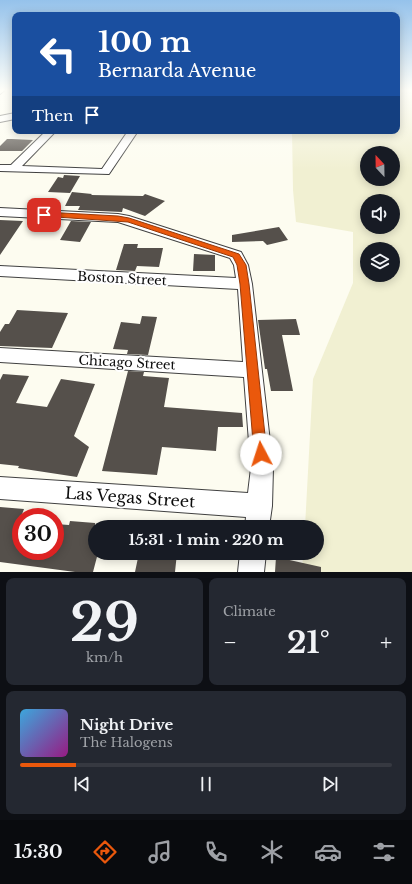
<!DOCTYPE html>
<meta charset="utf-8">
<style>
:root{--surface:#171b24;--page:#242831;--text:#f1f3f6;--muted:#9ea1a6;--line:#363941;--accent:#ea580c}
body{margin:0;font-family:"Libre Baskerville",serif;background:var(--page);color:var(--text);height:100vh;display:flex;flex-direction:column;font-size:15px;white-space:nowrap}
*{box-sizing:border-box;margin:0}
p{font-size:13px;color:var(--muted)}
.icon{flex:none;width:22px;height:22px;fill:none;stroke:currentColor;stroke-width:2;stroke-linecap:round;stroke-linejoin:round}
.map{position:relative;height:572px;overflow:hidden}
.details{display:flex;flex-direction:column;gap:6px;padding:6px;background:#0d0f14;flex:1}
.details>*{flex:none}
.guide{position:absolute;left:12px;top:12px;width:388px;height:122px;border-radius:8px;box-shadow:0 2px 10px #0003;background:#1a4fa0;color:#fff;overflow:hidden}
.needle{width:26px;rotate:338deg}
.tools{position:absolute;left:360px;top:146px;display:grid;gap:8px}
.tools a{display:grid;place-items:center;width:40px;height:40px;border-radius:50%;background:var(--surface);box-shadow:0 2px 10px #0003;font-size:20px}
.speed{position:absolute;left:12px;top:508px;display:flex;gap:8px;font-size:20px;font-weight:700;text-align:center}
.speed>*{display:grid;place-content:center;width:52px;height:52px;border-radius:50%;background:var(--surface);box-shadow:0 2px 10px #0003;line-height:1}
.speed .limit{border:6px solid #d22;background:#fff;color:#111}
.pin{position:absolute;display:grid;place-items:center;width:34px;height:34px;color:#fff;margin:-17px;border-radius:8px;box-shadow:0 2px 6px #0006}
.me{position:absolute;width:44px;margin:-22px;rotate:355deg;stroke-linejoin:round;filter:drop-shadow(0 0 3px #0008)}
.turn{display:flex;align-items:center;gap:14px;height:84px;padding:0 20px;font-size:18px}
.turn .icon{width:52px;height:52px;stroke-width:2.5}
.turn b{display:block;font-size:28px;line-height:34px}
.then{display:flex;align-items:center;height:38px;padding:0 20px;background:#0003;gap:8px;font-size:15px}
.big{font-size:30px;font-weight:700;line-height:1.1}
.details .card{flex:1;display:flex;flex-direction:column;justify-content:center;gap:6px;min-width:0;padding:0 14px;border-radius:8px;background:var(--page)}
.details .dial{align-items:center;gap:0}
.dial b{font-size:52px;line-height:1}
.song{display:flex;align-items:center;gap:12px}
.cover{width:48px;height:48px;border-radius:6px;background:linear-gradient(135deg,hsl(200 70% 55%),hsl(310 70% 35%))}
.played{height:4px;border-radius:2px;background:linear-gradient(90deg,var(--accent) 15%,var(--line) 15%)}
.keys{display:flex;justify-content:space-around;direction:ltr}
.heat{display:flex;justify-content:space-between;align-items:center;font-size:22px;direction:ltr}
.details .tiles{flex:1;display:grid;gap:6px;grid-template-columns:1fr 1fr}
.card:last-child{grid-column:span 2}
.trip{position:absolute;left:88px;top:520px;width:236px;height:40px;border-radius:20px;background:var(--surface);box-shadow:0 2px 10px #0003;font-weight:700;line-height:40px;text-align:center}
.menu{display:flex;height:64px;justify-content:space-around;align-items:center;background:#090b0e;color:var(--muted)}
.menu .icon{width:28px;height:28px}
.menu .active{color:var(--accent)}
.menu b{font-size:18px;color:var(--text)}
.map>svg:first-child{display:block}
.farmland{fill:#f1f0d2;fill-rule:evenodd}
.building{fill:#55504b}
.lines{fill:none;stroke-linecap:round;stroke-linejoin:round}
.minor-casing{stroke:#404040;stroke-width:2}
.tertiary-casing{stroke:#404040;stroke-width:2}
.minor{fill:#fff;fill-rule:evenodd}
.tertiary{fill:#fff;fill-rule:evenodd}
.route{fill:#ea580c;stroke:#983908}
.labels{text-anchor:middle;stroke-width:4;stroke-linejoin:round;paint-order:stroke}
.street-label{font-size:13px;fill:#0d0d0d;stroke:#fff}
.near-street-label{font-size:16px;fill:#0d0d0d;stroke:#fff}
</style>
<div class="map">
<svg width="412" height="572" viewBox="0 0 412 572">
<rect width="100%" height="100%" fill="#fdfcf0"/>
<path class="farmland" d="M397,90H412V572H302L303,553H317V527H305L313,379L353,283V232L296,222L293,190L292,131H397ZM367,153H393V179H367ZM367,201H393V227H367ZM367,249H393V275H367Z"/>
<path class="building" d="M7,139H12L33,140L22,151H0V146Z
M64,175L80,176L70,193L48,192L58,177L63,178Z
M72,192L92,194L91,195L143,196L145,194L165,201L145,216L123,208L122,212L78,210L80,206H65Z
M0,220L23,221L0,255Z
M71,221L91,222L80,242L60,240Z
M279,227L288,240L267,245L263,241L232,242V235Z
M124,244H138L137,248H163L159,267L137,266L135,271L116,270Z
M194,254L215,255V271H193Z
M17,310L68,313L52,348L0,346V332L5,324H9Z
M142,316L157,317L148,355L127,354L128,350L113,349L121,322L140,324Z
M296,319L300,335H282L293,391H271L267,369H265L258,320Z
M128,371L144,372L143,376L169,378L164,407L242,413L243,427H218L216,451L162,447L157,475L102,471Z
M3,374L29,376L16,403L47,407L61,379L95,384L74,436L89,447L77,477L18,468L19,466L0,464V380Z
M0,507L24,509L21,517V551H55V524L69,525L70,521L95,523V553H98L93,572H75L0,562Z
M139,553H177L175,572H135Z
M276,557L321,567V572H275Z"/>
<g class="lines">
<g class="minor-casing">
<path id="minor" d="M15,113V119L0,122V116Z
M46,131H56L22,166L102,169L128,131H138L109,174L0,171V165H11Z
M0,208L118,214L129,216L241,252L248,265L252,284L273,468L272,506L269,527H245L246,517L0,499V477L248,493L251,468L244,377L0,362V348L243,362L238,289L0,276V266L236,278L234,265L230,258L118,222L0,216Z
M240,553H266L264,572H238Z"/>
</g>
<g class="tertiary-casing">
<path id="tertiary" d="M0,90H5L0,94Z"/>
</g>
<use href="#minor" class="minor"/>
<use href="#tertiary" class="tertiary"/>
</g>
<linearGradient id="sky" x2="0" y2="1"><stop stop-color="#95c2eb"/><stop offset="0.53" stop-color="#fefef8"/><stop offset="1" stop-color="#fefef8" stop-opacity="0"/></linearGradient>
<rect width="412" height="170" fill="url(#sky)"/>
<path class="route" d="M44,212L118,216L129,218L239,254L246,265L249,284L267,454L265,459L261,461L256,459L254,454L240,284L237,265L233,257L128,222L42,216V213Z"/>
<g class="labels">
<g class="street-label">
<text transform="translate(122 278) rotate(3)" y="5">Boston Street</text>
<text transform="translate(127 362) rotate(3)" y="5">Chicago Street</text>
</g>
<g class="near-street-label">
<text transform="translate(130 497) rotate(4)" y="6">Las Vegas Street</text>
</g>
</g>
</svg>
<div class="tools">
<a><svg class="needle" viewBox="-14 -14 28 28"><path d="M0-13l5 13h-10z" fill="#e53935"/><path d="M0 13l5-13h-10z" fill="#9ea1a6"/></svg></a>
<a><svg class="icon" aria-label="sound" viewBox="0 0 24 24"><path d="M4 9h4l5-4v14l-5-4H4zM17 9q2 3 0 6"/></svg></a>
<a><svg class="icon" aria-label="layers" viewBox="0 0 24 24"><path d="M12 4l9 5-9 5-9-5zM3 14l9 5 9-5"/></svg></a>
</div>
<div class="speed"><div class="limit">30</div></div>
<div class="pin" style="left:44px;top:215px;background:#d93025"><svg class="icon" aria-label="arrive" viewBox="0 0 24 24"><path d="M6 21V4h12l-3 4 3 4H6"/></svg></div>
<svg class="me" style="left:261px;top:454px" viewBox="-20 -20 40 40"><circle r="19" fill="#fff"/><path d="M0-13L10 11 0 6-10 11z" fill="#ea580c"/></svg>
<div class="trip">15:31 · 1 min · 220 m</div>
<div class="guide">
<div class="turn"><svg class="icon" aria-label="left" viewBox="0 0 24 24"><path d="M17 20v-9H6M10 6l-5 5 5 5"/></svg><div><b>100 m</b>Bernarda Avenue</div></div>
<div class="then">Then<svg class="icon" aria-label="arrive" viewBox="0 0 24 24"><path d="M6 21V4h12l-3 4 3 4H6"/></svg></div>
</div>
</div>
<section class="details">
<div class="tiles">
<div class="card dial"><b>29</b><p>km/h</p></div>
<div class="card"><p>Climate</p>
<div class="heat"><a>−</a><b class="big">21°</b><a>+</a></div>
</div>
<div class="card">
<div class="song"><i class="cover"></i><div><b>Night Drive</b><p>The Halogens</p></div></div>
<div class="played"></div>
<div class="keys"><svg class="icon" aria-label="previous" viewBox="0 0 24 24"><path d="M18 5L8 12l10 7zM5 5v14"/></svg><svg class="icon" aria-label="pause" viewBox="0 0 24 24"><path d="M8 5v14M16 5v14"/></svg><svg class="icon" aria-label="next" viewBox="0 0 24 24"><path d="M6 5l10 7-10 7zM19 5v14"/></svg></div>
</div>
</div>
</section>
<nav class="menu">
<b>15:30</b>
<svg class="icon active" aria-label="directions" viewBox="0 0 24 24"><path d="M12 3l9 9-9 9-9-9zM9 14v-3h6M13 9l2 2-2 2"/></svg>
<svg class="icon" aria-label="music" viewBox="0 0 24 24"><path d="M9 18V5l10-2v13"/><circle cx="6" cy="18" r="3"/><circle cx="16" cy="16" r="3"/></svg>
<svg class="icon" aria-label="phone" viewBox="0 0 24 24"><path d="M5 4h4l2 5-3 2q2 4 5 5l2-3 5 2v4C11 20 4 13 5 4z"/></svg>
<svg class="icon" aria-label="climate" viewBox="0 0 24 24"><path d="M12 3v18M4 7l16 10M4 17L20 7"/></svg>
<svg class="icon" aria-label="car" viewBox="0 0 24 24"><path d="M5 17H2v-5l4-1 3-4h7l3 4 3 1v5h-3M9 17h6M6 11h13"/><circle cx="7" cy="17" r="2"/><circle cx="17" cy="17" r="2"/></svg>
<svg class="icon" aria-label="filters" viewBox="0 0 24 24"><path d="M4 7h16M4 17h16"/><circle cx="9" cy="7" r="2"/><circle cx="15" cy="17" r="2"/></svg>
</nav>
